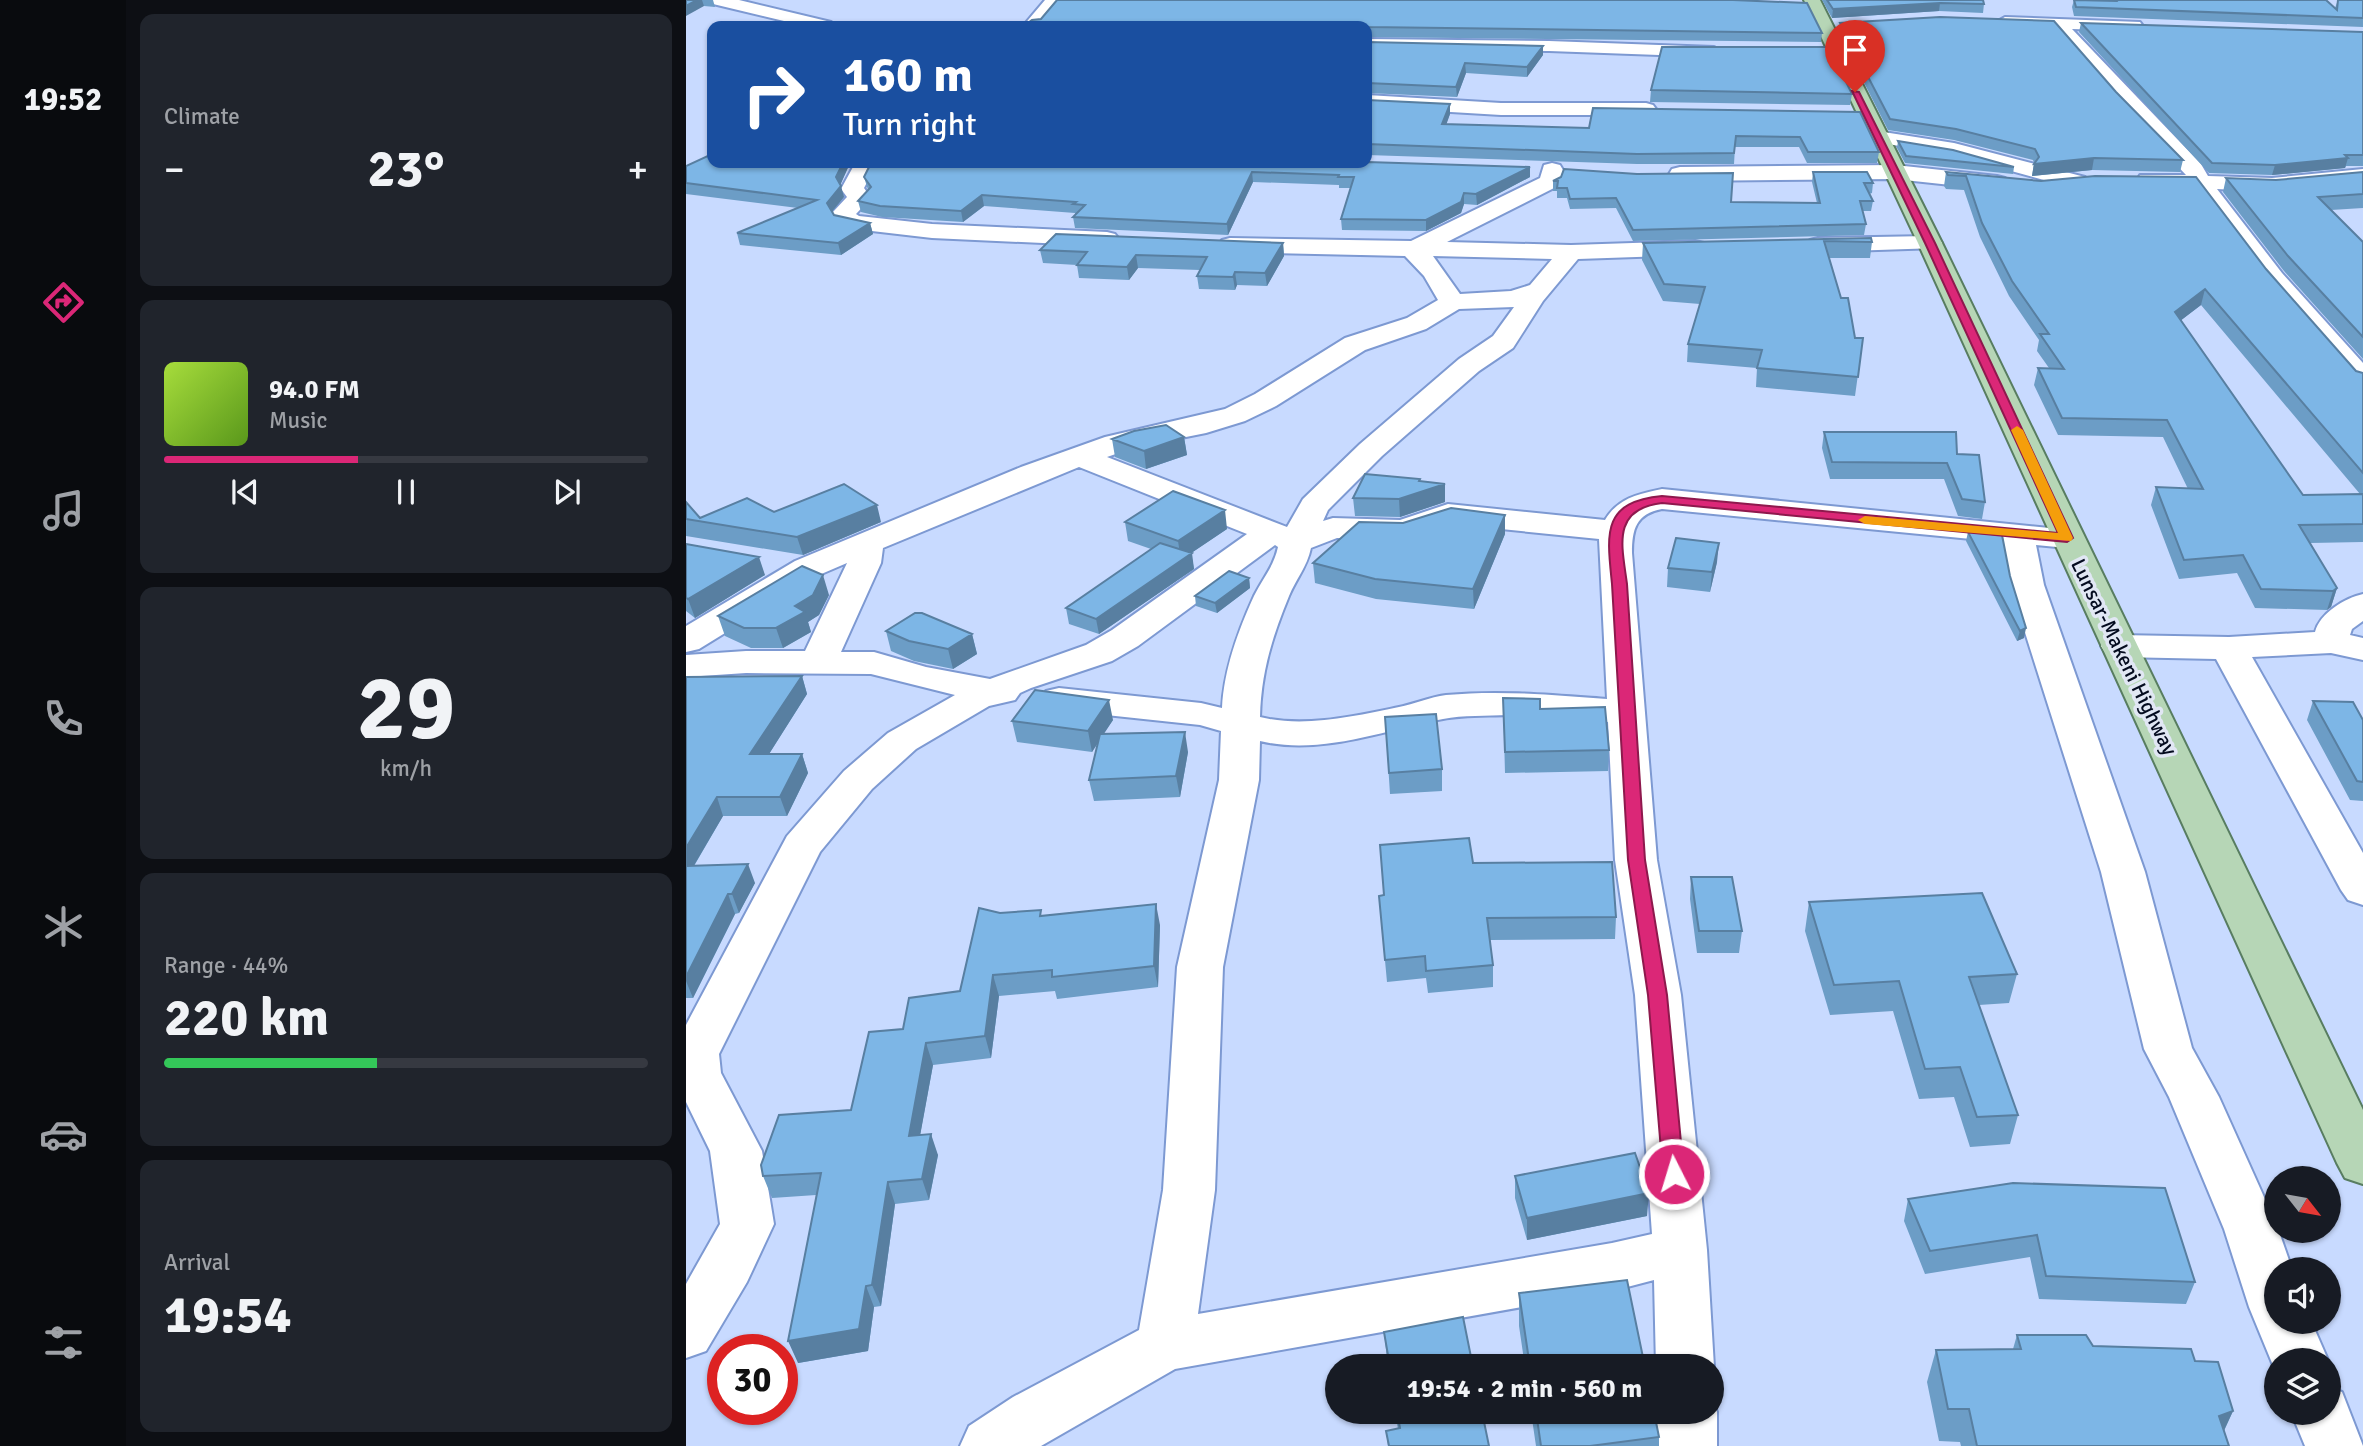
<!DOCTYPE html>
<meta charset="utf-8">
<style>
:root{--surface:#171b24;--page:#20242c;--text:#f1f3f6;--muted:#9ea1a6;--line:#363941;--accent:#db2777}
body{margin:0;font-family:Signika,sans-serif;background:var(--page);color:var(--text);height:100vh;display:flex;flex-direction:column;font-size:26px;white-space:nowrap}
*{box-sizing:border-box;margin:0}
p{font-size:23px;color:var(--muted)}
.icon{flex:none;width:38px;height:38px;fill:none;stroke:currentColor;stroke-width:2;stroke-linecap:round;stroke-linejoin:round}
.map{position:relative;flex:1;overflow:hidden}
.sheet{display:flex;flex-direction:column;gap:14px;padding:14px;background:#0d0f14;width:560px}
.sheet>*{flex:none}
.hud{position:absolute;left:21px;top:21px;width:665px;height:147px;border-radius:14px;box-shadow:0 2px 5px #0004;background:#1a4fa0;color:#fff;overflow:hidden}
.needle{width:46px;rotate:121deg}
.controls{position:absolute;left:1578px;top:1166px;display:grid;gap:14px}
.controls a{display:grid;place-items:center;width:77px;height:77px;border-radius:50%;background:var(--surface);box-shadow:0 2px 5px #0004;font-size:35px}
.speed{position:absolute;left:21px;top:1334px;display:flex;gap:14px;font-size:35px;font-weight:700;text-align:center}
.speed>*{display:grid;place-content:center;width:91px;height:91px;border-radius:50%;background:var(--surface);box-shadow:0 2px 5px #0004;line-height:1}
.speed .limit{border:10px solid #d22;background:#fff;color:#111}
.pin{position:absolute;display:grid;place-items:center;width:60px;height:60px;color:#fff;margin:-72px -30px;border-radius:50% 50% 50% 0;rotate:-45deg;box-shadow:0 0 7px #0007}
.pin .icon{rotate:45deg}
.me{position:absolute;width:77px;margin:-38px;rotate:355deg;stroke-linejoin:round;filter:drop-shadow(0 0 5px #0008)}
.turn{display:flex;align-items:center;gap:24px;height:147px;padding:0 21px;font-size:32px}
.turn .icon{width:91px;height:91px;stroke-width:2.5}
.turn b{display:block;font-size:49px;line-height:60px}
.big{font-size:52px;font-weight:800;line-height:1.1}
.sheet .card{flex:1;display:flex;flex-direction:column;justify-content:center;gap:10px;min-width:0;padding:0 24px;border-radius:14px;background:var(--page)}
.sheet .dial{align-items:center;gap:0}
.dial b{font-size:91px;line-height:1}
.song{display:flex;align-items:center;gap:21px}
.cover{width:84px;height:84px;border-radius:10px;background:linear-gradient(135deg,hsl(80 70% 55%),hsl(90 70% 35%))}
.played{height:7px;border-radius:4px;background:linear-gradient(90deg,var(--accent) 40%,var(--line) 40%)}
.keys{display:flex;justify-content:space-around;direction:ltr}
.heat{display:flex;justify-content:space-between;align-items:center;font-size:38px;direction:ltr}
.charge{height:10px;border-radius:5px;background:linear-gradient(90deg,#34c759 44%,var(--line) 0)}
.trip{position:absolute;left:639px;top:1354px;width:399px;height:70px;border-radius:35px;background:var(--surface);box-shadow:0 2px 5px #0004;font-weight:800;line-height:70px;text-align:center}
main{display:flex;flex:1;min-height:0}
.dock{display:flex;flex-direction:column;width:126px;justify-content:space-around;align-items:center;background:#090b0e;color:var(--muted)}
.dock .icon{width:49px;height:49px}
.dock .selected{color:var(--accent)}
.dock b{font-size:32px;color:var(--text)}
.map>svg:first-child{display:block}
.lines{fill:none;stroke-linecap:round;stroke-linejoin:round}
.street-casing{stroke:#7d99d2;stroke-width:4}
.primary-casing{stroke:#587d61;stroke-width:4}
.street{fill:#fff;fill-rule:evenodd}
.primary{fill:#b6d6b6;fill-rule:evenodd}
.wall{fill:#6c9dc6;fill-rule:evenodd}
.shaded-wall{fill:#587fa1}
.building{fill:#7db6e6;stroke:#587fa1;stroke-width:2}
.route{fill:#db2777;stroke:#8e194d;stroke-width:2}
.slow{fill:#f59e0b}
.labels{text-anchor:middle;stroke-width:7;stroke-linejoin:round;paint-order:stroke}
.street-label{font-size:21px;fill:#040b1f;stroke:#e1e7f4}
</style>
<main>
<nav class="dock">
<b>19:52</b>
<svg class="icon selected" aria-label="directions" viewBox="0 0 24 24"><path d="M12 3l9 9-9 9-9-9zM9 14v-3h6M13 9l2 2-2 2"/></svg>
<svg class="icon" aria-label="music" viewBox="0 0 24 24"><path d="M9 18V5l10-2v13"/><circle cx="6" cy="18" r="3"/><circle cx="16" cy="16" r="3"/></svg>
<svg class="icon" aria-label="phone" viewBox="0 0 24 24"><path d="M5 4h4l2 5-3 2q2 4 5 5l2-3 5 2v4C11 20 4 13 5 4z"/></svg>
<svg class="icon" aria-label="climate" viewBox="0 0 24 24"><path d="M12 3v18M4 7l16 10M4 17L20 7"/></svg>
<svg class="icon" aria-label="car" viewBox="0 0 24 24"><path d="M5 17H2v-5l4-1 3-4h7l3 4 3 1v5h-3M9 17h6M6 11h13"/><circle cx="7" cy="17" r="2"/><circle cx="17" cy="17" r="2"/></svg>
<svg class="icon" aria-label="filters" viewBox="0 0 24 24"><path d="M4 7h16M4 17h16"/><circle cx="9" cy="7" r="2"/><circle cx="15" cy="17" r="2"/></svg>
</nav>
<section class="sheet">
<div class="card"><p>Climate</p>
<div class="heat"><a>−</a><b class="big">23°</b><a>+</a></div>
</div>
<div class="card">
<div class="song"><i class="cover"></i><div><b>94.0 FM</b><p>Music</p></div></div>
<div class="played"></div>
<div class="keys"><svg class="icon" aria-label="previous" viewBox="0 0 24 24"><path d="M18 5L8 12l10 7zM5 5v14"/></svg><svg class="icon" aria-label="pause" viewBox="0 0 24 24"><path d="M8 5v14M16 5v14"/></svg><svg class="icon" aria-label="next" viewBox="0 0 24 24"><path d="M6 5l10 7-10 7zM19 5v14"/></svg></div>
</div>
<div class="card dial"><b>29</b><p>km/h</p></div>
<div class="card"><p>Range · 44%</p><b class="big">220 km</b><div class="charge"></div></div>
<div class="card"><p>Arrival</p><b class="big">19:54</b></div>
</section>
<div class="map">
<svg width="1677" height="1446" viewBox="0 0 1677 1446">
<rect width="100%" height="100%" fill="#c8daff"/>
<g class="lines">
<g class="street-casing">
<path id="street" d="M25,0H53L145,22L148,26H119L27,4Z
M359,0H376L354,26H337Z
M1319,17L1454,22L1457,26L1454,30L1448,31L1386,29L1515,164L1522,176L1586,178L1677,169V183L1586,192L1531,189L1596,273L1677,363V388L1667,386L1578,283L1509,188L1454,185L1451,180L1454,175H1500L1430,101L1367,29L1313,26L1310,22Z
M681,39L863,41L1028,47L1037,52L1028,57L863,51L681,49Z
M681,95L815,103H960L967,105L970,109L967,113L960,115H815L681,107Z
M1191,131L1268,143L1399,177L1402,182L1399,187L1391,189L1267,155L1184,141L1181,137L1184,133Z
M165,163H187L189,167L178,188L185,198L170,214L173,216L246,224L421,232L429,234L433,239L429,244L421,246L246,238L160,228L151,224L146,213L161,197L155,189L167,167Z
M866,163L874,165L877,170L872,186L761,242L885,245L1009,241L1018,243L1021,248L1018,253L1009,255L892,259L857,301L827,348L793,371L696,456L642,510L637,521L647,518L714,520L762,504L919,520C932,498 952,494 976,489L1393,531L1397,538L1393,545L1381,548L1350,545L1358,585L1459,872L1506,1048L1533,1097L1591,1226L1606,1269H1591V1321H1625L1642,1360H1591V1375L1563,1307L1538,1229L1483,1097L1458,1049L1415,872L1324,585L1316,542L976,509C950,514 946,529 946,553L971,860L995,995L1021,1250L1028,1367L1026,1373V1367H970L968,1280L926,1291L489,1369L355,1446H274L283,1426L327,1397L453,1330L477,1190L491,967L533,780L535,731L514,725L373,710L360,707L354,699L360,691L373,688L515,703L536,708C538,669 552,631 568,596C577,578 588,566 592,547L589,545L452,646L426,661L345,688L334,693L329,700L303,706L230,749L186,789L134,852L33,1054L35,1073L76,1151L88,1224L61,1282L20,1351L0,1358V1284L34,1224L24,1151L0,1102V1025L101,836L158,771L202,733L269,695L185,674L60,673L0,677V655L60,651H119L161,563L133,575L13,649L0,652V626L109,561L335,467L419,437L539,409L569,394L659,338L721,318L752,300L738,276L719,256L544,252L536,250L532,245L536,240L544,238L725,241L854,178L858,165ZM747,256L866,259L844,285L825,291L774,294ZM828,307L807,336L773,359L674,444L617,499L601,527L421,457L450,447L520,433L559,421L590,406L679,350L740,329L773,309ZM393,467L561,534L426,630L400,645L304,679L240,667L188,652H155L195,563L197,548ZM765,524L913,539L921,699C867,695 814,690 760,695C744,697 728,704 713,707C669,716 618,728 574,717C575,673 586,637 603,596C610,579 621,567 625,548L651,538L717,540ZM822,715L922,722L929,860L949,995L966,1234L926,1243L512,1314L529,1190L537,967L573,780L574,741C634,756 698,730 757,719C777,715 801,716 822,715Z
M1209,165L1311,176L1319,178L1322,183L1319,188L1311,190L1209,179L994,181L986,179L983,174L986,169L994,167Z
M1244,236L1252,238L1256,243L1252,248L1132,252L1124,250L1120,245L1124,240L1132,238Z
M1677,594V621L1666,629L1664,635L1677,638V660L1645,653L1566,657L1677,853V905L1662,900L1655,890L1530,659L1433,657L1420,654L1415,646L1420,638L1433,635L1543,637L1629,632C1634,613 1659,598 1677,594Z
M1643,1388L1656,1392L1677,1446H1619L1605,1412H1643Z
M1026,1400L1031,1412V1446H971V1412H1026Z"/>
</g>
<g class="primary-casing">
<path id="primary" d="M1118,0H1134L1256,243L1677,1110V1184L1659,1178L1651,1163L1232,243Z"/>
</g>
<use href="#street" class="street"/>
<use href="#primary" class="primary"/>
</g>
<path class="wall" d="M0,0H27L29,7L18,6Z
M1136,0H1297L1298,4L1297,13L1253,11L1146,18Z
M1388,0H1640L1649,8L1652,0H1677V27L1388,16L1386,7Z
M346,20L1136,33L1135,42L681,37V26Z
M1154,23L1430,92L1497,160L1494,172L1406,170L1346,176L1348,163L1347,160L1268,140L1202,130L1153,33Z
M1395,23L1677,32V166H1660L1659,168L1586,175L1523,173L1393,32Z
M681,42L857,46V55L841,77L780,73L771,97L681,93Z
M965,90L1166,94L1164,105L964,102Z
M681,100L764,114L760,124L903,128L1174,112L1193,152L1191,163H1121L1113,147H1049L1048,164H951L681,155Z
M1212,141L1328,167L1327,174L1219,163L1211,148Z
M26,163H164L154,185L158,197L146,212L148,215L184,223L187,234L155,255L54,245L51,233L112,208L0,194V166Z
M844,167V177L791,205L778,204L775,213L740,231L656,230L655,219L665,188H653V185L567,182L542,235L389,228L387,217L389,215V213L298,206L277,222L196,217L175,212L172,201L182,190L178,177Z
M1127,172L1187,183L1186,193L1183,194L1187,201L1185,211H1176L1180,224L1178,235L947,241L930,208L884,209L881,198H871V191H867V181L1045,202L1131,203L1126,182Z
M1260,172L1355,181L1580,269L1670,371L1677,373V542L1624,543L1651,588L1645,607L1641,610L1569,608L1551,573L1493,579L1465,505L1470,487L1502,489L1477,437L1372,435L1348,385L1352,368H1363L1351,351L1353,340L1323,296L1294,237L1278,190L1260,189L1258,186ZM1515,305L1674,494L1617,495L1495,320Z
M1677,172V208L1645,210L1677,242V359L1598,271L1537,192L1540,178L1590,180Z
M1185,238L1186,242L1184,258H1143L1155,298L1169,338H1177L1169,396L1070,387L1071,368L1001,362L1002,344L1014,304L977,301L956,260L957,243Z
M597,243L598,256L581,286L551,285L549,290L513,289L511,276L514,270L452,268L443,280L393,278L391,265L357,263L354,250Z
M1138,432L1271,454L1299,502L1296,519L1272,516L1258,479H1144L1136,448Z
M498,437L501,455L460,469L429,457L426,439Z
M734,481L759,484V502L714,517L669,516L667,498Z
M0,502L14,518L88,512L195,522L117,555L0,536Z
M819,515V534L788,609L690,599L629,583L627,563Z
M439,522L541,529L505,553L508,569L413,634L383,624L380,608L465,549L442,541Z
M1282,532L1338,638L1331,641L1280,541Z
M0,544L79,575L9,618L0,611Z
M1031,562L1024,592L981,587L982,568Z
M563,578L564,588L531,613L510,606L509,596Z
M143,595L133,615L122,622L125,632L97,648H65L39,636L32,616Z
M200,631L286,634L291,654L267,669L228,661L205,651Z
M116,676L121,694L83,754H116L122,773L101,816H37L8,866L69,883L53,913L49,914L7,998H0V677Z
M817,698L854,709L923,750L922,771L819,773Z
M1627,701L1677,720V801L1664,800L1621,720Z
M699,717L756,769V791L704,794Z
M427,720L417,734L502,752L494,797L408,801L403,780L413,741L406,752L331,742L326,721Z
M787,863L930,917L929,939L804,940L807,965V987L742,993L740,978L701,982L693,896H698Z
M1005,877L1056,931L1053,953H1011L1004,899Z
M1123,902L1331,974L1323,1003L1293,1005L1332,1115L1324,1144L1284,1147L1268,1097L1233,1099L1207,1011L1144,1015L1119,931Z
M314,913L474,925L472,987L371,999L369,991L313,996L305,1058L247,1065L234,1135L252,1155L243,1200L209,1204L195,1306L188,1307L182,1351L112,1363L130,1195L86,1198L77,1176L165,1110L217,1029L274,991Z
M829,1176L961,1216L841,1240L829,1198Z
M1327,1183L1509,1282L1500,1304L1353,1299L1344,1257L1239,1274L1218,1221L1222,1199Z
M833,1293L959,1367H839L833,1326Z
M698,1332L787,1367H702Z
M1331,1335L1509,1361L1547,1411L1538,1431L1543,1446H1275L1274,1442L1253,1441L1241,1382L1250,1350L1327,1349Z
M709,1412H796L803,1446H702L700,1431L712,1429Z
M845,1412H968L973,1437V1446H850Z"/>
<path class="shaded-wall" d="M11,0H16L18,6L0,16V6Z
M1254,3L1253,11L1146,18L1147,9Z
M857,46V55L841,77V67Z
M779,63L780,73L771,97L770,87Z
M764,104V114L757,134L756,124Z
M1408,158L1406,170L1346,176L1348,164Z
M1662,158L1659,168L1586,175L1589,165Z
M157,163H164L153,188L150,177Z
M844,167V177L791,205L790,194Z
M566,172L567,182L542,235L541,224Z
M155,186L158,197L144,214L141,203Z
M778,193V204L775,213L740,231V220Z
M296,195L298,206L277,222L275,211Z
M184,223L187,234L155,255L152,243Z
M597,243L598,256L581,286L579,273Z
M450,255L452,268L443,280L441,267Z
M549,272L551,285L549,290L547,277Z
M1519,289L1515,305L1485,328L1489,312Z
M498,437L501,455L460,469L458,451Z
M734,479V492L759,484V502L714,517L713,499L733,481Z
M191,505L195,522L117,555L111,537Z
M539,510L541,529L495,560L492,541Z
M819,515V534L788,609L787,589Z
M1033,543L1031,562L1024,592L1026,572Z
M506,553L508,569L413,634L410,619Z
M73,557L79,575L9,618L2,599Z
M137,575L143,595L133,615L122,622L125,632L97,648L90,628L109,606Z
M563,578L564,588L531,613L529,603Z
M1651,588L1645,607L1641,610L1647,591Z
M1340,628L1338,638L1331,641L1334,631Z
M286,634L291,654L267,669L262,649Z
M116,676L121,694L71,773L64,754Z
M423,700L427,720L406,752L402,731Z
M499,732L502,752L494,797L490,776Z
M116,754L122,773L101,816L94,797Z
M31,797L37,816L0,879V848Z
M62,864L69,883L53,913L46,894Z
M42,894L49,914L7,998L0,981V977Z
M470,904L474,925L472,987L468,966Z
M307,975L313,996L305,1058L299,1036Z
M240,1043L247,1065L230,1158L223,1136Z
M245,1134L252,1155L243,1200L236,1179Z
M202,1182L209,1204L195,1306L186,1285Z
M963,1193L961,1216L841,1240V1218Z
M180,1286L188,1307L182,1351L112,1363L102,1341Z
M1547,1411L1532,1443L1533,1416Z"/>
<path class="building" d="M0,0H11L0,6Z
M371,0H1047L1121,3L1136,33L681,27V26H338L346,20L355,19Z
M1141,0H1297L1298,4L1254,3L1147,9Z
M1388,0L1430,1L1429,0H1640L1651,10L1652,0H1677V18L1390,7Z
M1254,17L1368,21L1430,92L1497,160L1408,158L1348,164L1353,157L1349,149L1270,129L1204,119L1154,23Z
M1395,23L1677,32V155H1659L1662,158L1589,165L1526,163Z
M681,42L857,46L841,67L779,63L770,87L681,83Z
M976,47H1143L1166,94L965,90Z
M681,100L764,104L756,124L903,128L907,108L1174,112L1193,152H1122L1114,137L1050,136L1048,153L951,154L681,144Z
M1212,141L1267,150L1328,167L1220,156Z
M26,154V163H157L150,177L155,186L141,203L148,215L184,223L152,243L51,233L131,200L0,183V166Z
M681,162L844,167L790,194L778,193L775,202L740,220L655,219L668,177H652L653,175L566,172L541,224L387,217L399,205L387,204L390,202L296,195L275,211L194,206L172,201L185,187L178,177L185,163Z
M878,169L951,174L1047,173L1045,202L1134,203L1127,172H1181L1187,183H1178L1187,201H1174L1180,224L947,230L930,198L884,199L881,188H871L872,181H867L875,177Z
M1260,172L1355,181L1409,176L1510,177L1580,269L1670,371L1677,373V473L1519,289L1489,312L1617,495L1677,494V524L1613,525L1651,588L1647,591L1575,589L1557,555L1498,560L1470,487L1517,489L1481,420L1376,418L1352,368L1378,369L1354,334H1363L1326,281L1296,223L1280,176L1262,175Z
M1677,172V194L1632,197L1677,242V337L1602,256L1540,178L1590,180Z
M370,234L597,243L579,273L549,272L547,277L511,276L521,257L450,255L441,267L391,265L401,252L354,250Z
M1185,238L1186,242L1138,241L1155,298H1162L1169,338H1177L1172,377L1071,368L1076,350L1002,344L1019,287L978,284L957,243Z
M480,425L498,437L458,451L426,439L448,431Z
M1138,432H1270L1271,454L1293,455L1299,502L1276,499L1261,463L1146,462Z
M679,474L734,479L733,481L759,484L713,499L667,498Z
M158,484L191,505L111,537L0,519V502L14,518L61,498L88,512Z
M487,491L539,510L492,541L439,522Z
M765,508L819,515L787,589L689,579L627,563L673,522L717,523Z
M1282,532L1316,535L1324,576L1340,628L1334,631Z
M990,538L1033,543L1026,572L982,568Z
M474,543L506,553L410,619L380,608Z
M0,544L73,557L2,599L0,598Z
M116,566L137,575L127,595L109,606L119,612L90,628H58L32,616Z
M543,571L563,578L529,603L509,596Z
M229,613H236L286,634L262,649L223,641L200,631Z
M116,676L64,754H116L94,797H31L0,848V677Z
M349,690L423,700L402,731L326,721Z
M817,698L854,699V709L919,707L923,750L819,752Z
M1627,701L1667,702L1677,720V782L1671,781Z
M750,714L756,769L703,773L699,717Z
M499,732L490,776L403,780L414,734Z
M783,838L787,863L926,862L930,917L801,918L807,965L740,971L739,956L699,960L693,896L698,895L694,845Z
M62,864L46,894H42L0,977V866Z
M1005,877H1046L1056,931H1013Z
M1296,893L1331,974L1283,977L1332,1115L1291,1117L1274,1067L1239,1069L1213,981L1148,985L1123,902Z
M470,904L468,966L366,977V970L307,975L299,1036L240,1043L223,1136L245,1134L236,1179L202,1182L186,1285L180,1286L173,1329L102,1341L135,1173L77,1176L75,1165L93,1115L165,1110L183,1032L217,1029L223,998L274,991L293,908L314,913L355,910L354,916Z
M949,1153L963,1193L841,1218L829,1176Z
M1327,1183L1479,1188L1509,1282L1360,1276L1351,1235L1244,1251L1222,1199Z
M941,1280L959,1367H844L833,1293Z
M777,1317L787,1367H704L698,1332Z
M1331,1335H1400L1407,1346L1505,1349L1509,1361L1532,1362L1547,1411L1533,1416L1543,1446H1291L1283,1409H1262L1250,1350L1335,1349Z
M711,1412H796L803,1446H703L700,1431L714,1428Z
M850,1412H968L973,1437L904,1446H855Z"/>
<path class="route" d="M1166,91L1173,92L1249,243L1387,538L1381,542L976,503C925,509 936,546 941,584L959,860L981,995L998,1174L995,1180L988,1182L980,1180L977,1174L962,995L942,860L926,584C921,534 915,502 976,496L1372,533L1239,243Z"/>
<path class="slow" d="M1331,426L1337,430L1387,538L1385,541L1179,524L1172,520L1179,516L1372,533L1325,430Z"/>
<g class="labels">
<g class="street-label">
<text transform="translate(1438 657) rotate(64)" y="7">Lunsar-Makeni Highway</text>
</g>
</g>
</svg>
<div class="controls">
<a><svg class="needle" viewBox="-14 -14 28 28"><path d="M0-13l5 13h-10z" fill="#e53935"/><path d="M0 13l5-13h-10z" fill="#9ea1a6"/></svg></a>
<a><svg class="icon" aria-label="sound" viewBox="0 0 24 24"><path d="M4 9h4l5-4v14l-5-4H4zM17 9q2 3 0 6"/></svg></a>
<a><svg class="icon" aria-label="layers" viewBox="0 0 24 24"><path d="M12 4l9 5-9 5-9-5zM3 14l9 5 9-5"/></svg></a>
</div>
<div class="speed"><div class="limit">30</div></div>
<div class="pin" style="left:1169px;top:92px;background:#d93025"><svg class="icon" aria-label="arrive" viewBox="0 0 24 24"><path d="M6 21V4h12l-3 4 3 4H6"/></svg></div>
<svg class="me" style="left:988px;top:1174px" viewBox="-20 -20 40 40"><circle r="17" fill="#db2777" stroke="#fff" stroke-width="3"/><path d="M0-11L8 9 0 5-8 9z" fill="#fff"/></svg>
<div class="trip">19:54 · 2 min · 560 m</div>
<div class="hud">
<div class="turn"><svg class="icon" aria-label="right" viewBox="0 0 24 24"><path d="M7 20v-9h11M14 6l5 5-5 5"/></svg><div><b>160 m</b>Turn right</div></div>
</div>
</div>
</main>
